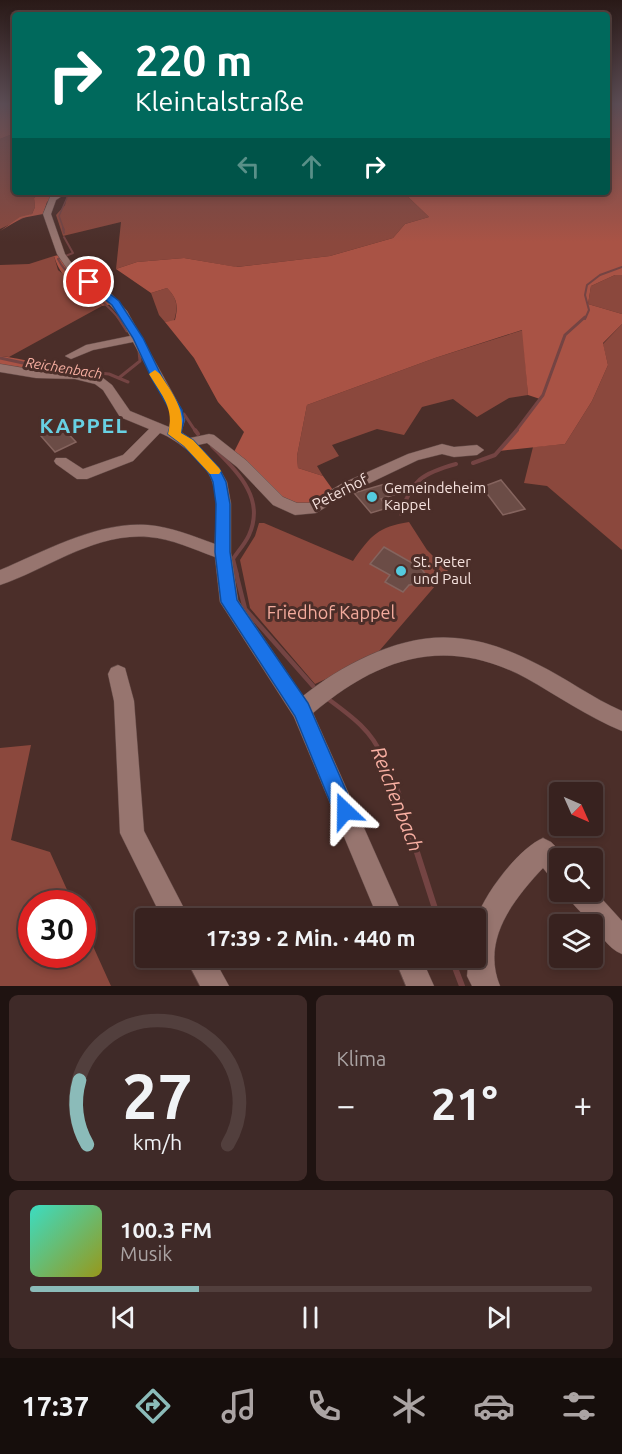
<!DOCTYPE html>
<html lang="de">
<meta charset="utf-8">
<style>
:root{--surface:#38221f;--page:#3f2a28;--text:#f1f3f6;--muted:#aba4a4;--line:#523f3d;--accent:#8bbbb9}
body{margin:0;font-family:Ubuntu,sans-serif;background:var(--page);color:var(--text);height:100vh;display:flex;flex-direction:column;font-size:22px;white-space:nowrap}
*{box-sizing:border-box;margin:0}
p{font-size:20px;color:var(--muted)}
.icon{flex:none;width:33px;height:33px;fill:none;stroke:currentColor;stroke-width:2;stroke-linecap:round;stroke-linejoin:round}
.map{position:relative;height:986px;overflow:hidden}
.side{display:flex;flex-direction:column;gap:9px;padding:9px;background:#1f1311;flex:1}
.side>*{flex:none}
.guide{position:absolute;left:12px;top:12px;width:598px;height:183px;border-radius:6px;box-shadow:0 3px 9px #0003,0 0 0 2px var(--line);background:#00695c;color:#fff;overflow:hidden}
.needle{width:39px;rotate:135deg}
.controls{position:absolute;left:549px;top:782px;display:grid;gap:12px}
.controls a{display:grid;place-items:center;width:54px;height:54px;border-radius:6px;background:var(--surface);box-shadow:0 3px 9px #0003,0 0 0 2px var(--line);font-size:30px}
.speed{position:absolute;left:18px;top:890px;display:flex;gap:12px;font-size:30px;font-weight:700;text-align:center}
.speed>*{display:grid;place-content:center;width:78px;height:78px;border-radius:50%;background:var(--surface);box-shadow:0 3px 9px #0003,0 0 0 2px var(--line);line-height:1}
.speed .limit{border:9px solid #d22;background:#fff;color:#111}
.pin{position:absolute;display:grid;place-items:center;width:51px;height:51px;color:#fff;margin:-26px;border:3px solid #fff;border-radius:50%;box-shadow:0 2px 6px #0007}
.me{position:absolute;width:66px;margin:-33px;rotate:337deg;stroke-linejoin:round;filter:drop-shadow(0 0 4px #0008)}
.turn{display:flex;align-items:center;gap:21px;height:126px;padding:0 24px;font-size:27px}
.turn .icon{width:78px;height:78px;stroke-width:2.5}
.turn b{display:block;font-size:42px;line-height:51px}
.lanes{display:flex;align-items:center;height:57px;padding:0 24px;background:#0003;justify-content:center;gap:30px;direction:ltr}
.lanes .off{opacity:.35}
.big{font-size:45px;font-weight:600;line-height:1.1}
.side .tile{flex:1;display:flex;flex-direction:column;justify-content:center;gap:9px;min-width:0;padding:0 21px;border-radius:9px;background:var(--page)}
.side .dial{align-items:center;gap:0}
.dial svg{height:156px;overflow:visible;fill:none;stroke:var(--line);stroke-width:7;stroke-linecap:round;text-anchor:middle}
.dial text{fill:var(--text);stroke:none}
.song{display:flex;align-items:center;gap:18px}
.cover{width:72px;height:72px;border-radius:9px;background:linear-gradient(135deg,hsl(170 70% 55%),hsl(60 70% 35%))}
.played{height:6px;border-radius:3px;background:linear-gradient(90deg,var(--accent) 30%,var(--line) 30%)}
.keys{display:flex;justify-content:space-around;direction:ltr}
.heat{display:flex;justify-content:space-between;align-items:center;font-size:33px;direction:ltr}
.side .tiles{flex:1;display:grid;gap:9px;grid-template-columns:1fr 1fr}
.tile:last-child{grid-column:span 2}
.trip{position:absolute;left:135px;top:908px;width:351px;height:60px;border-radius:6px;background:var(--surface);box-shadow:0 3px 9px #0003,0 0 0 2px var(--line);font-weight:600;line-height:60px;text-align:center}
.tabs{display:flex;height:96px;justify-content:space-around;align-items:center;background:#160e0c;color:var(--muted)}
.tabs .icon{width:42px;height:42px}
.tabs .current{color:var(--accent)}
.tabs b{font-size:27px;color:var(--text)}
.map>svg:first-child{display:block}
.green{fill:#8b483d;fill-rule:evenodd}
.forest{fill:#a95345}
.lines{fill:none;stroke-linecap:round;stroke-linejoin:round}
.stream-far5{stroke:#744443;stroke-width:1.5}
.stream-far4{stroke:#744443;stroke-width:2}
.stream-far3{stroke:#744443;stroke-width:3}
.stream-far2{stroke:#744443;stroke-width:4}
.stream-far1{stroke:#744443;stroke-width:4.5}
.stream{stroke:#744443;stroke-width:6}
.building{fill:#6b4c46;stroke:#85645e;stroke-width:1.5}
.street-casing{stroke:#644b47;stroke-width:1}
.street{fill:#97756f;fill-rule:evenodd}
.route{fill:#1a73e8;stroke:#114b97;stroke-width:1.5}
.slow{fill:#f59e0b}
.poi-dot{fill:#54cade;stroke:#4b2e29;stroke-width:2}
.labels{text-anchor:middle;stroke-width:6;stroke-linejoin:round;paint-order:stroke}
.far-water-label{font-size:14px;font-style:italic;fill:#f8afa2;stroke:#4b2e29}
.poi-label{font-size:15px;fill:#f7e3df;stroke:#4b2e29;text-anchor:start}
.street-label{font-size:15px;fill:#f7e3df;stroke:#4b2e29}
.near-park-label{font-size:18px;fill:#f3ab9d;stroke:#4b2e29}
.near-water-label{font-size:20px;font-style:italic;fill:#f8afa2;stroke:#4b2e29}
.district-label{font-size:21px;font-weight:bold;letter-spacing:1.5px;fill:#68d1e3;stroke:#4b2e29}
</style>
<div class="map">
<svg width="622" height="986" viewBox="0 0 622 986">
<rect width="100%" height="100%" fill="#4b2e29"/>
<path class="green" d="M15,133V192H41L34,198L35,207L32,214L0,229V139Z
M61,192H403L429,217L405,224L393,238L330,256L236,267L184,258L137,262L116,269L121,222L63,236L56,215L65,205L67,196Z
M54,256L58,270L102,306L9,357L0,356V265L29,264Z
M615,275H622V314L588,304L591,286Z
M167,288C178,299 178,307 174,321L165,322L159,315L151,293Z
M622,324V550L547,486L524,483L533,447L565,444L592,401L608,365L603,344Z
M523,330L528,395L509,398L477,417L453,399L422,407L404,435L377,429L332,445L339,456L317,466L323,476L298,468L297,456L307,405L435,358Z
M409,522L427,550L448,571L374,657L315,684L250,608L240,560L255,536L259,523H264L353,561C371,535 378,527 409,522ZM384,547L418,566L416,568L426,575L424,583L418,586L410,583L403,592L385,582L390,575L370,564Z
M31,745L11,840L50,852L73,903H32V954H82L83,924L111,986H0V748Z"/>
<path class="forest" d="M0,104H15V133L0,139Z
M608,104H622V275H615L591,286L588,304L622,314V324L603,343L608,365L592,401L565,444L499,451L540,399L528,395L522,330L435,358L307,405L297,456L298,468L323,476L333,490L307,506L284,502L234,452L244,432L218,402L194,358L165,322L175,320C178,307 178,299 167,288L151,293L116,269L137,262L184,258L237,267L330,256L393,238L405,224L429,217L403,192H608Z
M41,192H61L47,202L43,214L22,218L0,231L20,217L32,214L35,207L34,198Z
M59,255L113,304L102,306C82,286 63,286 54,256Z
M0,356C24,359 47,366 71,368L68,372L0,365Z"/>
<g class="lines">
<path class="stream-far5" d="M60,192L69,193L59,216L64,230"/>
<path class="stream-far4" d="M63,228L64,233
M64,237L73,253L58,259C69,282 102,295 119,319
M585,319L589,310L585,295L587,285L600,275L622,267"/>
<path class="stream-far3" d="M118,317L127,331
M0,358L46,368L109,374L128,382
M120,377L140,361L139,351
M184,414L196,432
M515,432L543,395L565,335L585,317"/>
<path class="stream-far2" d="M195,430L198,434
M212,446C236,471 266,497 249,535C245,544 238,551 233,559L237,575
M473,463L495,455L517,430
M401,514C411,480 423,473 456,464"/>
<path class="stream-far1" d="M236,573L245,609L313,686
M328,699C351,716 371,730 382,756"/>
<path class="stream" d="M382,755L398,793L438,918
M451,957L462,986"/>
</g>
<path class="building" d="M62,427L76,442L55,452L41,436Z
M501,480L525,509L503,515L482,487Z
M388,483L396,494L381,499L387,508L371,513L354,493Z
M384,547L421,568L426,575L424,583L409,585L403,592L385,582L390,575L370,564Z"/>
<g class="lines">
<g class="street-casing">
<path id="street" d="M59,192H68L56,200L51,214L65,254L76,269L109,291L127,311L182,410L185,420L181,432L190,438L209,434L214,435L247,461L283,497L297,503H309L343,483L408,454L442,444L454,447L477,445L484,450L477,455L454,457L442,454L418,460L353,491L316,513L295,515L273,505L237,467L207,443L198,445L219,468L227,482L231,504V553L238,600L303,696C343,664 402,633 455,638C484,640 512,651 537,664C566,678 592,698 622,711V731C588,717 558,696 526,678C446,635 379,657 313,713L404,918H378L294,717L220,602L215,557C193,549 172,539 149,537C95,532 48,569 0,585V570C45,551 98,521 148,525C171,527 193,536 215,544C215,524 219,500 212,481C206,463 178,440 160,433L133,461L87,479H77L56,464L54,461L56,458H66L83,469L123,455L149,429L120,417L103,390L95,384L75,379L36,378L0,372V364L36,370L75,371L103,378L112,385L130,411L169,427L171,420L170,410L133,342L93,350L71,359L65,356L86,345L130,336L118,314L101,295L70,273L57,254L43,214L50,197Z
M118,665L125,668L134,701L144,831L189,918H162L120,833L114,701L108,674L111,668Z
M543,838L551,842L567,858H560V881L551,878L543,868C513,900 481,940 500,986H472L467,976L469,957H476C476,946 473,930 476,920C484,894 519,848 543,838Z
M592,888L622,921V954C607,948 602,935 592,924C583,913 572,906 565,891H592Z
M185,957H213L229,986H200Z
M394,957H421L434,986H406Z"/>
</g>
<use href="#street" class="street"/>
</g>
<linearGradient id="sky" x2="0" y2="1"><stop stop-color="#291917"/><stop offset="0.43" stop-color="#5b4c54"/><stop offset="1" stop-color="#5b4c54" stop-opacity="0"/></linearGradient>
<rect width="622" height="242" fill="url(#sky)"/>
<path class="route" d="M86,280H92L119,301L143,338L163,379L182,410L184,420L181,433L193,440L219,468L226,482L230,504V552L237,600L308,703L355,811L352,819L345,822L337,819L295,716L221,602L215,552L216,504L213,482L209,473L184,446L168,434L172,420L170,410L152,379L133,338L112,305L86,284Z"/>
<path class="slow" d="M155,370L160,374C172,393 186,409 181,433L193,440L219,468L221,471L219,474H210L184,446L168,434C175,408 162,396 149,374Z"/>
<g class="poi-dot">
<circle cx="372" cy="497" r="6"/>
<circle cx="401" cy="571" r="6"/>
</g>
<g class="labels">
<g class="far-water-label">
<text transform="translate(64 368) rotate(9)" y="5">Reichenbach</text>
</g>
<g class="poi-label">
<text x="384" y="493">Gemeindeheim<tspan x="384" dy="17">Kappel</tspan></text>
<text x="413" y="567">St. Peter<tspan x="413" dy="17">und Paul</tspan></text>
</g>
<g class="street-label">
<text transform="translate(340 492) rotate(-27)" y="5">Peterhof</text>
</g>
<g class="near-park-label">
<text x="331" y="619">Friedhof Kappel</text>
</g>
<g class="near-water-label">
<text transform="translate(397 799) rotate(69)" y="7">Reichenbach</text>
</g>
<g class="district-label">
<text x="84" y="433">KAPPEL</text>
</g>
</g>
</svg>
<div class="controls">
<a><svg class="needle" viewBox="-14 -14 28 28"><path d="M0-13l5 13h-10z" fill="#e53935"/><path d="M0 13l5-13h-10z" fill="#aba4a4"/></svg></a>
<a><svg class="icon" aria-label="search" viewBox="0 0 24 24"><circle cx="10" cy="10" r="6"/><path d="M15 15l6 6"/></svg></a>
<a><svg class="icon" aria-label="layers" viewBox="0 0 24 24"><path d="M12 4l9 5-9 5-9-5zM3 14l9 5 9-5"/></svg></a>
</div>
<div class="speed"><div class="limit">30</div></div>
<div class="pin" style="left:89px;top:282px;background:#d93025"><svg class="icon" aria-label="arrive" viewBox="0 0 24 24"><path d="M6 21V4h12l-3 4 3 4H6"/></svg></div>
<svg class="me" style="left:345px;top:811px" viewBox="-20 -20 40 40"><path d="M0-17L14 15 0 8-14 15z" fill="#1a73e8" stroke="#fff" stroke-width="4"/></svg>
<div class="trip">17:39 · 2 Min. · 440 m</div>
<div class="guide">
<div class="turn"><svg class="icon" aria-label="right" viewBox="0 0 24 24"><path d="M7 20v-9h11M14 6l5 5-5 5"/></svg><div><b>220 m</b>Kleintalstraße</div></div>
<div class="lanes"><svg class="icon off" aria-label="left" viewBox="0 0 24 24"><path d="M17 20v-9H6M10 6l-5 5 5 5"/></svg><svg class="icon off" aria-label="ahead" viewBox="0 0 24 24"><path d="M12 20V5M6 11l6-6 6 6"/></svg><svg class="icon" aria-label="right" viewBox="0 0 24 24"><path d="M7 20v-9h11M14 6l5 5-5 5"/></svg></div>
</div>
</div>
<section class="side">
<div class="tiles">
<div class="tile dial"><svg viewBox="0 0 100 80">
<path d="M14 69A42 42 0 1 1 86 69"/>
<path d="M14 69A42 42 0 0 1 10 36" stroke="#8bbbb9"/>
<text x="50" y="56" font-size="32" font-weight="700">27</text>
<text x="50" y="72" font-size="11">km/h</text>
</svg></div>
<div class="tile"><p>Klima</p>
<div class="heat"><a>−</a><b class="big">21°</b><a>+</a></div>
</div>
<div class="tile">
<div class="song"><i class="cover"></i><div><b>100.3 FM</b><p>Musik</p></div></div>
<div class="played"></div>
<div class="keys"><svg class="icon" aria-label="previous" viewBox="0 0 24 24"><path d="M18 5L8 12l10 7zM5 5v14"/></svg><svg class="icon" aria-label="pause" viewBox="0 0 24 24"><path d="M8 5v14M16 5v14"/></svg><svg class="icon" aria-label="next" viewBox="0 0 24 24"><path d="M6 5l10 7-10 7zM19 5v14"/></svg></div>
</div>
</div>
</section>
<nav class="tabs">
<b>17:37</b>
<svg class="icon current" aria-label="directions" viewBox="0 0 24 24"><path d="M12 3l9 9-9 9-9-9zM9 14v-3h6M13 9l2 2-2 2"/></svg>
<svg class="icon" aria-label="music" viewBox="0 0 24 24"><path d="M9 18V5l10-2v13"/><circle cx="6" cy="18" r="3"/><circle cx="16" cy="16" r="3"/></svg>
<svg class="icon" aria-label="phone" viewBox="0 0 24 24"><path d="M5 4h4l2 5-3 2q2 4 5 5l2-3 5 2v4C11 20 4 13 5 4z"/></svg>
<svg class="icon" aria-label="climate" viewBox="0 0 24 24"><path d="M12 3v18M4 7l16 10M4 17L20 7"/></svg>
<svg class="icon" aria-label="car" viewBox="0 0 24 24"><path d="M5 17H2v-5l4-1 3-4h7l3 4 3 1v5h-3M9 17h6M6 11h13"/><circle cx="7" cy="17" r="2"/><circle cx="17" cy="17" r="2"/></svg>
<svg class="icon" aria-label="filters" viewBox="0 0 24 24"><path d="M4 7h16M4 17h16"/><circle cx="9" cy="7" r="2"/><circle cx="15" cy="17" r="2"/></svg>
</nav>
